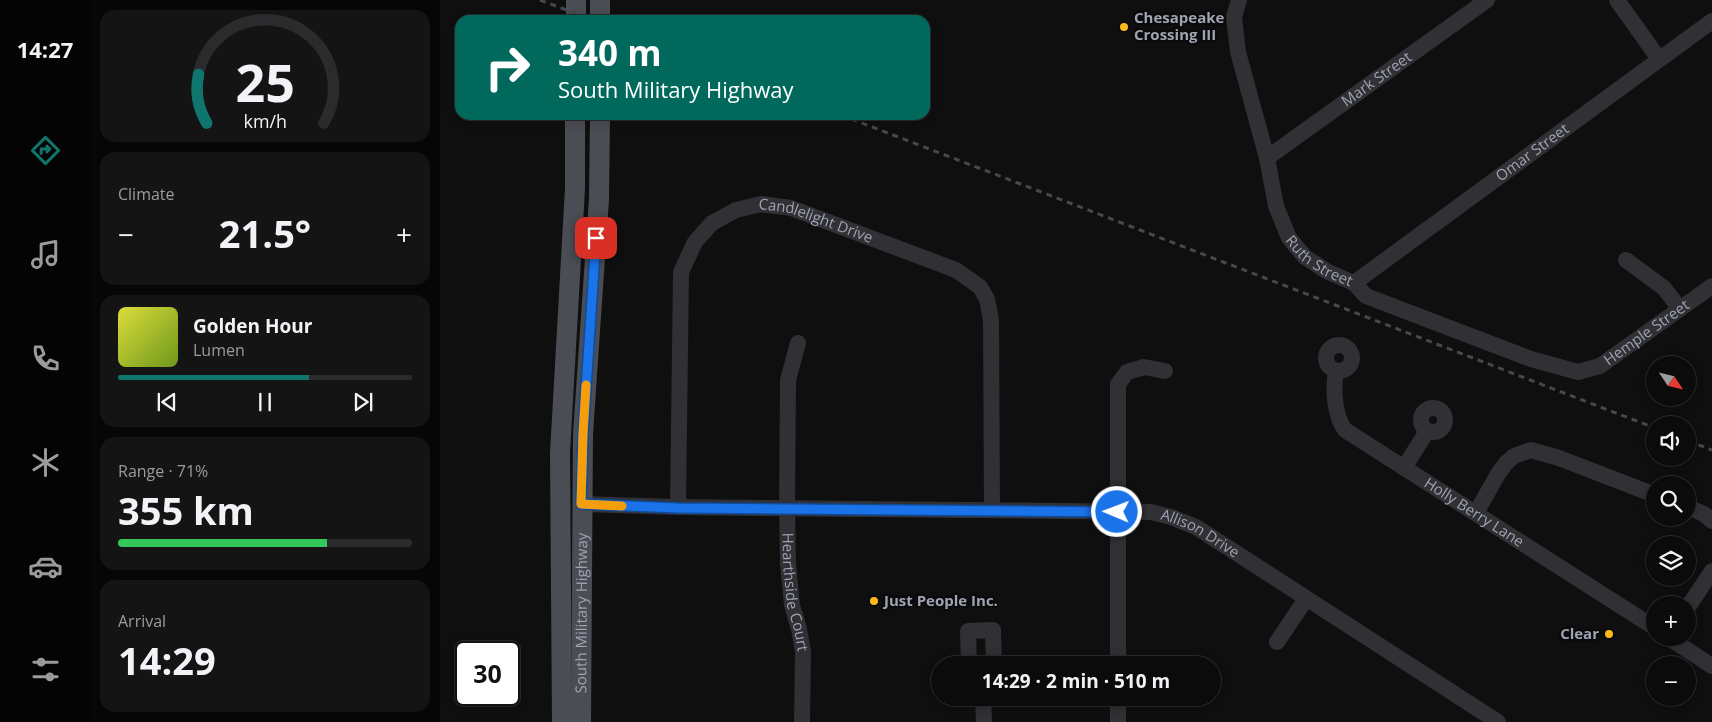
<!DOCTYPE html>
<meta charset="utf-8">
<style>
:root{--surface:#0b0b0c;--page:#141415;--text:#f1f3f6;--muted:#9a9b9d;--line:#2b2b2d;--accent:#0f766e}
body{margin:0;font-family:"Open Sans",sans-serif;background:var(--page);color:var(--text);height:100vh;display:flex;flex-direction:column;font-size:19px;white-space:nowrap}
*{box-sizing:border-box;margin:0}
p{font-size:16px;color:var(--muted)}
.icon{flex:none;width:28px;height:28px;fill:none;stroke:currentColor;stroke-width:2;stroke-linecap:round;stroke-linejoin:round}
.map{position:relative;flex:1;overflow:hidden}
.sheet{display:flex;flex-direction:column;gap:10px;padding:10px;background:#060607;width:350px}
.sheet>*{flex:none}
.hud{position:absolute;left:15px;top:15px;width:475px;height:105px;border-radius:15px;box-shadow:0 2px 12px #0003,0 0 0 1px var(--line);background:#00695c;color:#fff;overflow:hidden}
.needle{width:32px;rotate:125deg}
.buttons{position:absolute;left:1206px;top:356px;display:grid;gap:10px}
.buttons a{display:grid;place-items:center;width:50px;height:50px;border-radius:50%;background:var(--surface);box-shadow:0 2px 12px #0003,0 0 0 1px var(--line);font-size:25px}
.speed{position:absolute;left:15px;top:641px;display:flex;gap:10px;font-size:25px;font-weight:700;text-align:center}
.speed>*{display:grid;place-content:center;width:65px;height:65px;border-radius:50%;background:var(--surface);box-shadow:0 2px 12px #0003,0 0 0 1px var(--line);line-height:1}
.speed .limit{border:2px solid #111;border-radius:8px;background:#fff;color:#111}
.pin{position:absolute;display:grid;place-items:center;width:42px;height:42px;color:#fff;margin:-21px;border-radius:10px;box-shadow:0 2px 8px #0006}
.me{position:absolute;width:55px;margin:-28px;rotate:271deg;stroke-linejoin:round;filter:drop-shadow(0 0 4px #0008)}
.turn{display:flex;align-items:center;gap:18px;height:105px;padding:0 20px;font-size:22px}
.turn .icon{width:65px;height:65px;stroke-width:2.5}
.turn b{display:block;font-size:35px;line-height:42px}
.big{font-size:38px;font-weight:700;line-height:1.1}
.sheet .card{flex:1;display:flex;flex-direction:column;justify-content:center;gap:8px;min-width:0;padding:0 18px;border-radius:15px;background:var(--page)}
.sheet .dial{align-items:center;gap:0}
.dial svg{height:130px;overflow:visible;fill:none;stroke:var(--line);stroke-width:7;stroke-linecap:round;text-anchor:middle}
.dial text{fill:var(--text);stroke:none}
.song{display:flex;align-items:center;gap:15px}
.cover{width:60px;height:60px;border-radius:8px;background:linear-gradient(135deg,hsl(60 70% 55%),hsl(80 70% 35%))}
.played{height:5px;border-radius:2px;background:linear-gradient(90deg,var(--accent) 65%,var(--line) 65%)}
.keys{display:flex;justify-content:space-around;direction:ltr}
.heat{display:flex;justify-content:space-between;align-items:center;font-size:28px;direction:ltr}
.charge{height:8px;border-radius:4px;background:linear-gradient(90deg,#34c759 71%,var(--line) 0)}
.trip{position:absolute;left:491px;top:656px;width:290px;height:50px;border-radius:25px;background:var(--surface);box-shadow:0 2px 12px #0003,0 0 0 1px var(--line);font-weight:700;line-height:50px;text-align:center}
main{display:flex;flex:1;min-height:0}
.dock{display:flex;flex-direction:column;width:90px;justify-content:space-around;align-items:center;background:#040405;color:var(--muted)}
.dock .icon{width:35px;height:35px}
.dock .selected{color:var(--accent)}
.dock b{font-size:22px;color:var(--text)}
.map>svg:first-child{display:block}
.lines{fill:none;stroke-linecap:round;stroke-linejoin:round}
.minor{stroke:#303035;stroke-width:16}
.major{stroke:#4b4d55;stroke-width:20}
.rail{stroke:#46484e;stroke-width:3;stroke-dasharray:6 5;stroke-linecap:butt}
.route-casing{stroke:#114b97;stroke-width:12}
.route{stroke:#1a73e8;stroke-width:9}
.slow{stroke:#f59e0b;stroke-width:9}
.poi-dot{fill:#fdbb1a;stroke:#0a0a0b;stroke-width:2}
.labels{text-anchor:middle;stroke-width:5;stroke-linejoin:round;paint-order:stroke}
.poi-label{font-size:15px;font-weight:bold;fill:#9fa4b2;stroke:#0a0a0b;text-anchor:start}
.street-label{font-size:15px;fill:#9fa4b2;stroke:#0a0a0b}
</style>
<main>
<nav class="dock">
<b>14:27</b>
<svg class="icon selected" aria-label="directions" viewBox="0 0 24 24"><path d="M12 3l9 9-9 9-9-9zM9 14v-3h6M13 9l2 2-2 2"/></svg>
<svg class="icon" aria-label="music" viewBox="0 0 24 24"><path d="M9 18V5l10-2v13"/><circle cx="6" cy="18" r="3"/><circle cx="16" cy="16" r="3"/></svg>
<svg class="icon" aria-label="phone" viewBox="0 0 24 24"><path d="M5 4h4l2 5-3 2q2 4 5 5l2-3 5 2v4C11 20 4 13 5 4z"/></svg>
<svg class="icon" aria-label="climate" viewBox="0 0 24 24"><path d="M12 3v18M4 7l16 10M4 17L20 7"/></svg>
<svg class="icon" aria-label="car" viewBox="0 0 24 24"><path d="M5 17H2v-5l4-1 3-4h7l3 4 3 1v5h-3M9 17h6M6 11h13"/><circle cx="7" cy="17" r="2"/><circle cx="17" cy="17" r="2"/></svg>
<svg class="icon" aria-label="filters" viewBox="0 0 24 24"><path d="M4 7h16M4 17h16"/><circle cx="9" cy="7" r="2"/><circle cx="15" cy="17" r="2"/></svg>
</nav>
<section class="sheet">
<div class="card dial"><svg viewBox="0 0 100 80">
<path d="M14 69A42 42 0 1 1 86 69"/>
<path d="M14 69A42 42 0 0 1 9 39" stroke="#0f766e"/>
<text x="50" y="56" font-size="32" font-weight="700">25</text>
<text x="50" y="72" font-size="11">km/h</text>
</svg></div>
<div class="card"><p>Climate</p>
<div class="heat"><a>−</a><b class="big">21.5°</b><a>+</a></div>
</div>
<div class="card">
<div class="song"><i class="cover"></i><div><b>Golden Hour</b><p>Lumen</p></div></div>
<div class="played"></div>
<div class="keys"><svg class="icon" aria-label="previous" viewBox="0 0 24 24"><path d="M18 5L8 12l10 7zM5 5v14"/></svg><svg class="icon" aria-label="pause" viewBox="0 0 24 24"><path d="M8 5v14M16 5v14"/></svg><svg class="icon" aria-label="next" viewBox="0 0 24 24"><path d="M6 5l10 7-10 7zM19 5v14"/></svg></div>
</div>
<div class="card"><p>Range · 71%</p><b class="big">355 km</b><div class="charge"></div></div>
<div class="card"><p>Arrival</p><b class="big">14:29</b></div>
</section>
<div class="map">
<svg width="1272" height="722" viewBox="0 0 1272 722">
<rect width="100%" height="100%" fill="#0f0f10"/>
<g class="lines">
<g class="minor">
<path id="s1" d="M799,0L794,17L798,52L827,158L836,206L849,238L865,257L888,272L914,283L926,296L1091,359L1138,372L1160,366L1272,286"/>
<path d="M1177,0L1219,59"/>
<path id="s2" d="M827,158L1047,0"/>
<path d="M1186,260L1224,288L1240,309"/>
<path id="s3" d="M914,283L1272,21"/>
<path id="s4" d="M358,343L348,380L347,508L348,564L352,605L359,629L363,652L362,722"/>
<circle cx="899" cy="358" r="13"/>
<path id="s5" d="M896,371C893,389 894,415 905,430L1215,628"/>
<circle cx="993" cy="420" r="12"/>
<path d="M964,468L987,431"/>
<path id="s6" d="M141,504L238,507L711,512L731,517L756,527L1058,722"/>
<path id="s7" d="M238,507L241,272L255,242L272,223L296,210L321,204L351,208L516,270L540,287L547,299L551,320L552,510"/>
<path d="M1248,507L1264,514L1272,521"/>
<path d="M1036,513L1058,474L1066,463L1074,456L1091,450L1119,458L1215,495"/>
<path d="M1248,607L1272,571"/>
<path d="M1229,638L1272,666"/>
<path d="M837,642L866,599"/>
<path d="M529,665L528,631L553,630L554,665"/>
<path d="M678,665V384L687,372L704,367L725,371"/>
<path d="M543,698L544,722"/>
<path d="M678,698V722"/>
</g>
<g class="major">
<path d="M136,20V0"/>
<path d="M160,20V0"/>
<path d="M122,722L120,453L135,188V115"/>
<path id="s8" d="M141,722L143,434L159,199L160,115"/>
</g>
<path class="rail" d="M100,0L153,20
M401,115L1215,428
M1248,441L1272,450"/>
</g>
<g class="lines">
<g class="route-casing">
<path id="route" d="M156,238L143,434L141,504L238,508L677,512"/>
</g>
<use href="#route" class="route"/>
<path class="slow" d="M146,385L143,434L141,504L182,506"/>
</g>
<g class="poi-dot">
<circle cx="684" cy="27" r="5"/>
<circle cx="434" cy="601" r="5"/>
<circle cx="1169" cy="634" r="5"/>
</g>
<g class="labels">
<g class="poi-label">
<text x="694" y="23">Chesapeake<tspan x="694" dy="17">Crossing III</tspan></text>
<text x="444" y="606">Just People Inc.</text>
<text x="1159" y="639" text-anchor="end">Clear</text>
</g>
<g class="street-label">
<text dy="5" stroke="none"><textPath href="#s2" startOffset="135">Mark Street</textPath></text>
<text dy="5" stroke="none"><textPath href="#s3" startOffset="221">Omar Street</textPath></text>
<text dy="5" stroke="none"><textPath href="#s7" startOffset="404">Candlelight Drive</textPath></text>
<text dy="5" stroke="none"><textPath href="#s1" startOffset="285">Ruth Street</textPath></text>
<text dy="5" stroke="none"><textPath href="#s1" startOffset="650">Hemple Street</textPath></text>
<text dy="5" stroke="none"><textPath href="#s5" startOffset="214">Holly Berry Lane</textPath></text>
<text dy="5" stroke="none"><textPath href="#s6" startOffset="624">Allison Drive</textPath></text>
<text dy="5" stroke="none"><textPath href="#s4" startOffset="251">Hearthside Court</textPath></text>
<text dy="5" stroke="none"><textPath href="#s8" startOffset="109">South Military Highway</textPath></text>
</g>
</g>
</svg>
<div class="buttons">
<a><svg class="needle" viewBox="-14 -14 28 28"><path d="M0-13l5 13h-10z" fill="#e53935"/><path d="M0 13l5-13h-10z" fill="#9a9b9d"/></svg></a>
<a><svg class="icon" aria-label="sound" viewBox="0 0 24 24"><path d="M4 9h4l5-4v14l-5-4H4zM17 9q2 3 0 6"/></svg></a>
<a><svg class="icon" aria-label="search" viewBox="0 0 24 24"><circle cx="10" cy="10" r="6"/><path d="M15 15l6 6"/></svg></a>
<a><svg class="icon" aria-label="layers" viewBox="0 0 24 24"><path d="M12 4l9 5-9 5-9-5zM3 14l9 5 9-5"/></svg></a>
<a>+</a>
<a>−</a>
</div>
<div class="speed"><div class="limit">30</div></div>
<div class="pin" style="left:156px;top:238px;background:#d93025"><svg class="icon" aria-label="arrive" viewBox="0 0 24 24"><path d="M6 21V4h12l-3 4 3 4H6"/></svg></div>
<svg class="me" style="left:677px;top:512px" viewBox="-20 -20 40 40"><circle r="17" fill="#1a73e8" stroke="#fff" stroke-width="3"/><path d="M0-11L8 9 0 5-8 9z" fill="#fff"/></svg>
<div class="trip">14:29 · 2 min · 510 m</div>
<div class="hud">
<div class="turn"><svg class="icon" aria-label="right" viewBox="0 0 24 24"><path d="M7 20v-9h11M14 6l5 5-5 5"/></svg><div><b>340 m</b>South Military Highway</div></div>
</div>
</div>
</main>
